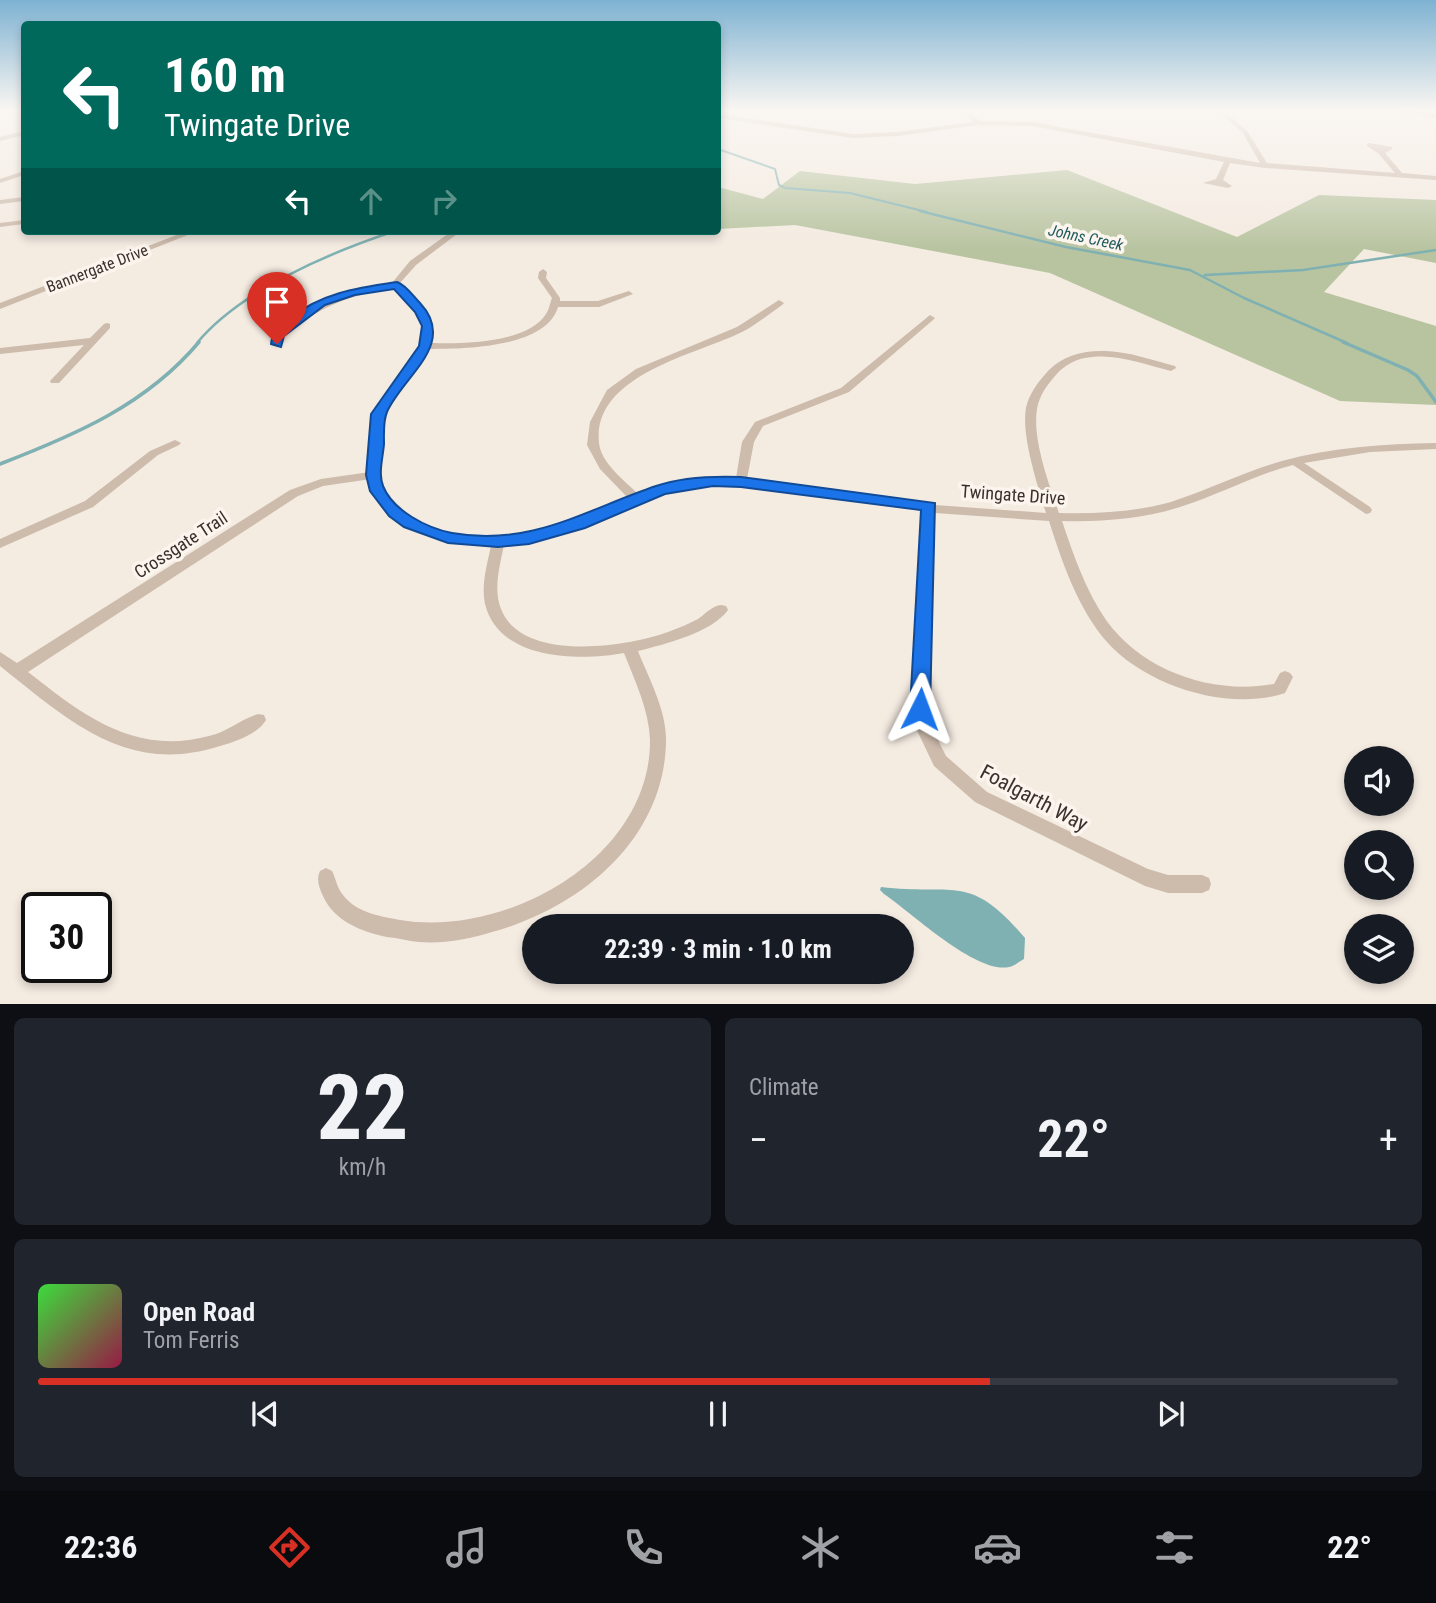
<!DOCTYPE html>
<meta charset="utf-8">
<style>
:root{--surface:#171b24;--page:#20242c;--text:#f1f3f6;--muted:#9ea1a6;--line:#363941;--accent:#d93025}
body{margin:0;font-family:"Roboto Condensed",sans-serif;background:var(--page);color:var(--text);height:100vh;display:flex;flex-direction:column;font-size:26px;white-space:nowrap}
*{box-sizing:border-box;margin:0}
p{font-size:23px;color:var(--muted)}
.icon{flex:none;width:38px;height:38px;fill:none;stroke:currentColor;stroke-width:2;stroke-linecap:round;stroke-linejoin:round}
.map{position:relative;height:1004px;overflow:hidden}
.drawer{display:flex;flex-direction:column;gap:14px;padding:14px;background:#0d0f14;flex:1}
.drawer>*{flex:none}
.hud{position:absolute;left:21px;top:21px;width:700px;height:214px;border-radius:7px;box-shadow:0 4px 10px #0003;background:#00695c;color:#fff;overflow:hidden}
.buttons{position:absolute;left:1344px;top:746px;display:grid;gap:14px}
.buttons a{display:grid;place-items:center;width:70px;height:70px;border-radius:50%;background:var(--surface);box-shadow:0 4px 10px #0003;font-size:35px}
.speed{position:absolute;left:21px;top:892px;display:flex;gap:14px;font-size:35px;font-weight:700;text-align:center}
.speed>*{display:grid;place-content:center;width:91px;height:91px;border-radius:50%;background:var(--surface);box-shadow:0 4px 10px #0003;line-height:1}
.speed .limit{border:4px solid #111;border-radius:10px;background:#fff;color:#111}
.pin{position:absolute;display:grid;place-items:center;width:60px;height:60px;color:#fff;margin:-72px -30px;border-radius:50% 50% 50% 0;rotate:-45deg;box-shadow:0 0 7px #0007}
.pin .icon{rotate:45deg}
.me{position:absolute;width:77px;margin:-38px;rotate:3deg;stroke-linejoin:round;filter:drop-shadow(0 0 5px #0008)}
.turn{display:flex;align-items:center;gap:24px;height:147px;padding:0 28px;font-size:32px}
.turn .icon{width:91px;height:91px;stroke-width:2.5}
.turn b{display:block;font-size:49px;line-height:60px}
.lanes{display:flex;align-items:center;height:66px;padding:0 28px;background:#0003;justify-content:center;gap:35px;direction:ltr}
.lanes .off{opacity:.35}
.big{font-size:52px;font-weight:700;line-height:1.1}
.drawer .tile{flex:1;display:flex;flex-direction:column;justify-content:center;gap:10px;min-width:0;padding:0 24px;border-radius:10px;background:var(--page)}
.drawer .dial{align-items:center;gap:0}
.dial b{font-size:91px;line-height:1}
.song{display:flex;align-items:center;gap:21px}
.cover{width:84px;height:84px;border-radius:10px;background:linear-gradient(135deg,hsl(120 70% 55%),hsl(340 70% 35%))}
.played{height:7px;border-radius:4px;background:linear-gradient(90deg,var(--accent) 70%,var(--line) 70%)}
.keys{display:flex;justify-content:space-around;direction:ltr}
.heat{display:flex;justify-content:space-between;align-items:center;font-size:38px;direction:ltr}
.drawer .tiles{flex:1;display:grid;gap:14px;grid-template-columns:1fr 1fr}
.tile:last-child{grid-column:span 2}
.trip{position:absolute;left:522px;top:914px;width:392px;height:70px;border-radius:35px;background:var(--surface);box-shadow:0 4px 10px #0003;font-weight:700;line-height:70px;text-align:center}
.menu{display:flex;height:112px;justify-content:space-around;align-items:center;background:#090b0e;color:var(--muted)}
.menu .icon{width:49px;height:49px}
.menu .current{color:var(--accent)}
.menu b{font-size:32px;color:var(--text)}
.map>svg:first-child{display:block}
.green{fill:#b8c4a0}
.water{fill:#7fb0b2}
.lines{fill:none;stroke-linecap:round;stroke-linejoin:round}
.stream-far2{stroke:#7fb0b2;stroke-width:2}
.stream-far1{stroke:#7fb0b2;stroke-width:2.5}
.stream{stroke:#7fb0b2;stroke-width:3.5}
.minor{fill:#cdbbac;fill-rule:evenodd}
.route{fill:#1a73e8;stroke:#114b97;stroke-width:2}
.labels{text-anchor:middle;stroke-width:7;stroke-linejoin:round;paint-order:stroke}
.far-water-label{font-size:16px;font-style:italic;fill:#1f5a5e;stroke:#fbf5ee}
.far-street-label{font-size:16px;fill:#3b302b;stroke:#fbf5ee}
.street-label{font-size:18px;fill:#3b302b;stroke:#fbf5ee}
.near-street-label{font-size:21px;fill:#3b302b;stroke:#fbf5ee}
</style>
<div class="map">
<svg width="1436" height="1005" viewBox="0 0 1436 1005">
<rect width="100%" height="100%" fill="#f4ebe1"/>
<path class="green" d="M1067,170L1237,237L1319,195L1436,200V263L1364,249L1324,292L1436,326V405L1340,401L1050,273L795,225L718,229V187L763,199L800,171L915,184Z"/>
<path class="water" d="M881,887C956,896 969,872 1025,938L1024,959C1020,961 1014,966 1009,967C976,974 912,913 884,894L880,890Z"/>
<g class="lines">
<path class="stream-far2" d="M718,149L775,169L779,185L785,188L850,193L927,212"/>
<path class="stream-far1" d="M920,211L1066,247L1190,270L1244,298L1347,343
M1205,275L1303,270L1436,250
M197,343C241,290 331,252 395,231"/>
<path class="stream" d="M1343,342L1408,370L1417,376L1436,402
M0,464C75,435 146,405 199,342"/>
<path class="minor" d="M960,109H967L980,121L1032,122L1260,163L1243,133L1215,109H1222L1247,131L1267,163L1395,173L1378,153L1367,146V144L1369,143L1392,147V149L1385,153L1402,173L1436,176V180L1265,168L1230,163L1223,180L1232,186L1228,188L1203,183L1216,179L1224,162L1032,126L978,125L897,136L853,138L718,118V114L853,134L897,132L973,122Z
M1380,109H1400L1436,114V118Z
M24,131V135L0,141V137Z
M24,171V175L0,183V179Z
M24,197V201L0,204V200Z
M24,220V224L0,227V223Z
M187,231H198L0,309V303Z
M452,231H461L416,265L400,283C413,307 438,311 432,343C463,344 528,343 546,314C549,310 550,303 552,298L538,278L539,272L543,269L547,272L546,278L560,298V301H598L629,291L633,294L599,307H558C546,348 464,349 430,349C418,374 390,393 383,420C380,430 381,441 381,452C381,467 381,485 389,498C415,540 496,541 538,532C570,526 598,510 628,498L600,469L587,445L590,422L607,390L636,369L737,327L779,300L784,303L782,305C769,314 756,325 742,332C695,355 592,375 599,443C601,463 624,480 638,494L682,481L736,478L742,442L755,422L841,388L930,315L935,318L933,320L849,392L763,426L754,442L747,479L924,504L929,502L935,505L1046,513C1038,486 1021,436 1026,408C1029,394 1038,382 1048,371C1063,355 1085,350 1106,351C1130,352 1152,360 1175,366L1176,368L1171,371C1146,365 1119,354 1092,357C1077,358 1064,365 1055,376C1047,385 1039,396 1037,409C1032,439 1049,484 1059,513C1096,514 1135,512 1171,502C1208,490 1244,472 1282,461C1332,447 1384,444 1436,443V449L1370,452L1304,463L1370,507L1372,510L1370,513L1366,514L1293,465C1254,475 1219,495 1180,507C1142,519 1102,522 1062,521C1073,554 1086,591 1106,620C1143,672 1214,695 1274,684L1280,673L1285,671L1290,673L1293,677L1285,693C1229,712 1146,686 1107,642C1078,609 1062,562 1049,521L935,513L928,709L930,724L946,756L987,792L1148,869L1168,875H1202L1209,878L1211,884L1209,890L1202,893H1168L1145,886L975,802L934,766L914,724L912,709L923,511L741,486H701L666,492L564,534L540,540L504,545C500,565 493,589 501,609C522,663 627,647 668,632C678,628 689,624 698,619C704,615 713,605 721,605C723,605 724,606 726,606L728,610C711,633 665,644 638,651C649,679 667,711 666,742C664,840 580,908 492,932C469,939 443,944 419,942C408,941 398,938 387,937C362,932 334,921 323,896C319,887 316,880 320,871L326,868L332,871C336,879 337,888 343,895C357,913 379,916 400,920C506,938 651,858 650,740C649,710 635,681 624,653C580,661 499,661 485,604C481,585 487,565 491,546C446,545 379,531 371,479L323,486L298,496L28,672C83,715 134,756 209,736C227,732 241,719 258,714L264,715L266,720C258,734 235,742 220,746C127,776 68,720 0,666V652L17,663L290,490L321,479L370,472C369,453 367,431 374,413C387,385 435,354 422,321C417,308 402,300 394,288C349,295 319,307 283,336L280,346H274L272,344L273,335C305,302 348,290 392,283L410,261Z
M107,323L110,324V328L59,383H51L50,381L84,345L0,354V348L90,338L104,324Z
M175,440L181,443L179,445L158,455L93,507L0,548V539L85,501L150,451Z"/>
</g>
<linearGradient id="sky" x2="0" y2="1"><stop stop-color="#7eb2d2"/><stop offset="0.44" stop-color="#faf6f2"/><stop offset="1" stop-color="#faf6f2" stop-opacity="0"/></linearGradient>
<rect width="1436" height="250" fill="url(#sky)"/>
<path class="route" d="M397,282C406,285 413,296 420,303C458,344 403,376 387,412C383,421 384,434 384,444C383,457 378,474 383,486C393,511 427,528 452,533C531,547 585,510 656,486C682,477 713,476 741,477L935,503L930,709L927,715H913L910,709L921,510L741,487L713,486L665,494L585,528L529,544L498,547L448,543L404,527L389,516L370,491L366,475L371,414L419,346L422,326L415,312L394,289L355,295L325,305L284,336L281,347L271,344C272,332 280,327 289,319C321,293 357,288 397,282Z"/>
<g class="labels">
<g class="far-water-label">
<text transform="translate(1086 237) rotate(12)" y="6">Johns Creek</text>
</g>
<g class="far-street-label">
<text transform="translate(97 268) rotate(-21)" y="6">Bannergate Drive</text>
</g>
<g class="street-label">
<text transform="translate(1013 495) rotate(4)" y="6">Twingate Drive</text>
<text transform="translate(181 545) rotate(-33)" y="6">Crossgate Trail</text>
</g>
<g class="near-street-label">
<text transform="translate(1034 798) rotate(28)" y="7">Foalgarth Way</text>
</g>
</g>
</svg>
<div class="buttons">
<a><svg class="icon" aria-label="sound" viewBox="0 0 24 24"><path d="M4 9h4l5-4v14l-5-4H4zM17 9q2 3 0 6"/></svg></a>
<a><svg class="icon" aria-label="search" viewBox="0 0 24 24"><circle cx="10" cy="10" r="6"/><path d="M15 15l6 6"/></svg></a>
<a><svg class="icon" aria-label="layers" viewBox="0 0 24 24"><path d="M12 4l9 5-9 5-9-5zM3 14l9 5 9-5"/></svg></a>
</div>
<div class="speed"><div class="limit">30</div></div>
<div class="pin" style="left:277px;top:344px;background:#d93025"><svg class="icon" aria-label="arrive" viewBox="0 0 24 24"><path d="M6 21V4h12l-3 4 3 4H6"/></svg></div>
<svg class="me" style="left:920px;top:709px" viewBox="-20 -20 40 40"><path d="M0-17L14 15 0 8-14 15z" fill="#1a73e8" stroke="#fff" stroke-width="4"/></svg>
<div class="trip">22:39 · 3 min · 1.0 km</div>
<div class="hud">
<div class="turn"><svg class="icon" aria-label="left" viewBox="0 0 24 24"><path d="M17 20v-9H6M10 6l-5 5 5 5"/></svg><div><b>160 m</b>Twingate Drive</div></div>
<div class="lanes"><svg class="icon" aria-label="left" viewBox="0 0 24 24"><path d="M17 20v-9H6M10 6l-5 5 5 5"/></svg><svg class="icon off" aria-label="ahead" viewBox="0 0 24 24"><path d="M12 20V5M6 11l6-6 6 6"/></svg><svg class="icon off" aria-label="right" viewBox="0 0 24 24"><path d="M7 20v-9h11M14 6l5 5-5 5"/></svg></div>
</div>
</div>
<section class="drawer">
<div class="tiles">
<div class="tile dial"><b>22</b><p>km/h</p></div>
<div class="tile"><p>Climate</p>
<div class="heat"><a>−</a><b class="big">22°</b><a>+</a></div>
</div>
<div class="tile">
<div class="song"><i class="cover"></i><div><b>Open Road</b><p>Tom Ferris</p></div></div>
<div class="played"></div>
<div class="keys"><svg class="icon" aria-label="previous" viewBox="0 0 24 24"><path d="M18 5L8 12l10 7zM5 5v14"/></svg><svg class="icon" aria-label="pause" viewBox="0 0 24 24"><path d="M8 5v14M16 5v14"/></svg><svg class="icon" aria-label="next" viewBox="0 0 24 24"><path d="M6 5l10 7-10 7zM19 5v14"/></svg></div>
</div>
</div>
</section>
<nav class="menu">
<b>22:36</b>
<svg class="icon current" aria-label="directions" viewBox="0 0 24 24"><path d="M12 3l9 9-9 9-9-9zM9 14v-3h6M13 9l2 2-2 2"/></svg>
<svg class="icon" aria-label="music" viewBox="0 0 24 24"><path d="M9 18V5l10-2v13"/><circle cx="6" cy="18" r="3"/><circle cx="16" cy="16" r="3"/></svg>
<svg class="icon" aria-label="phone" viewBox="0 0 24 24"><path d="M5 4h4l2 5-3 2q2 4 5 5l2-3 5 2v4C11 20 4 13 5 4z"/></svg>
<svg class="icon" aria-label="climate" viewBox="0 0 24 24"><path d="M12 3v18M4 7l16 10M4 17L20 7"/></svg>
<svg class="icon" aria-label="car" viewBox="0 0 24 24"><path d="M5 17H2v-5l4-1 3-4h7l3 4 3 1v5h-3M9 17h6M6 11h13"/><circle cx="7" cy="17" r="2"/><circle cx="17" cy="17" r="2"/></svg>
<svg class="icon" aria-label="filters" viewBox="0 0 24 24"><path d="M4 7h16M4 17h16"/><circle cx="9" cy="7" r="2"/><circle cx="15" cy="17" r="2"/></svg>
<b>22°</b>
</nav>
